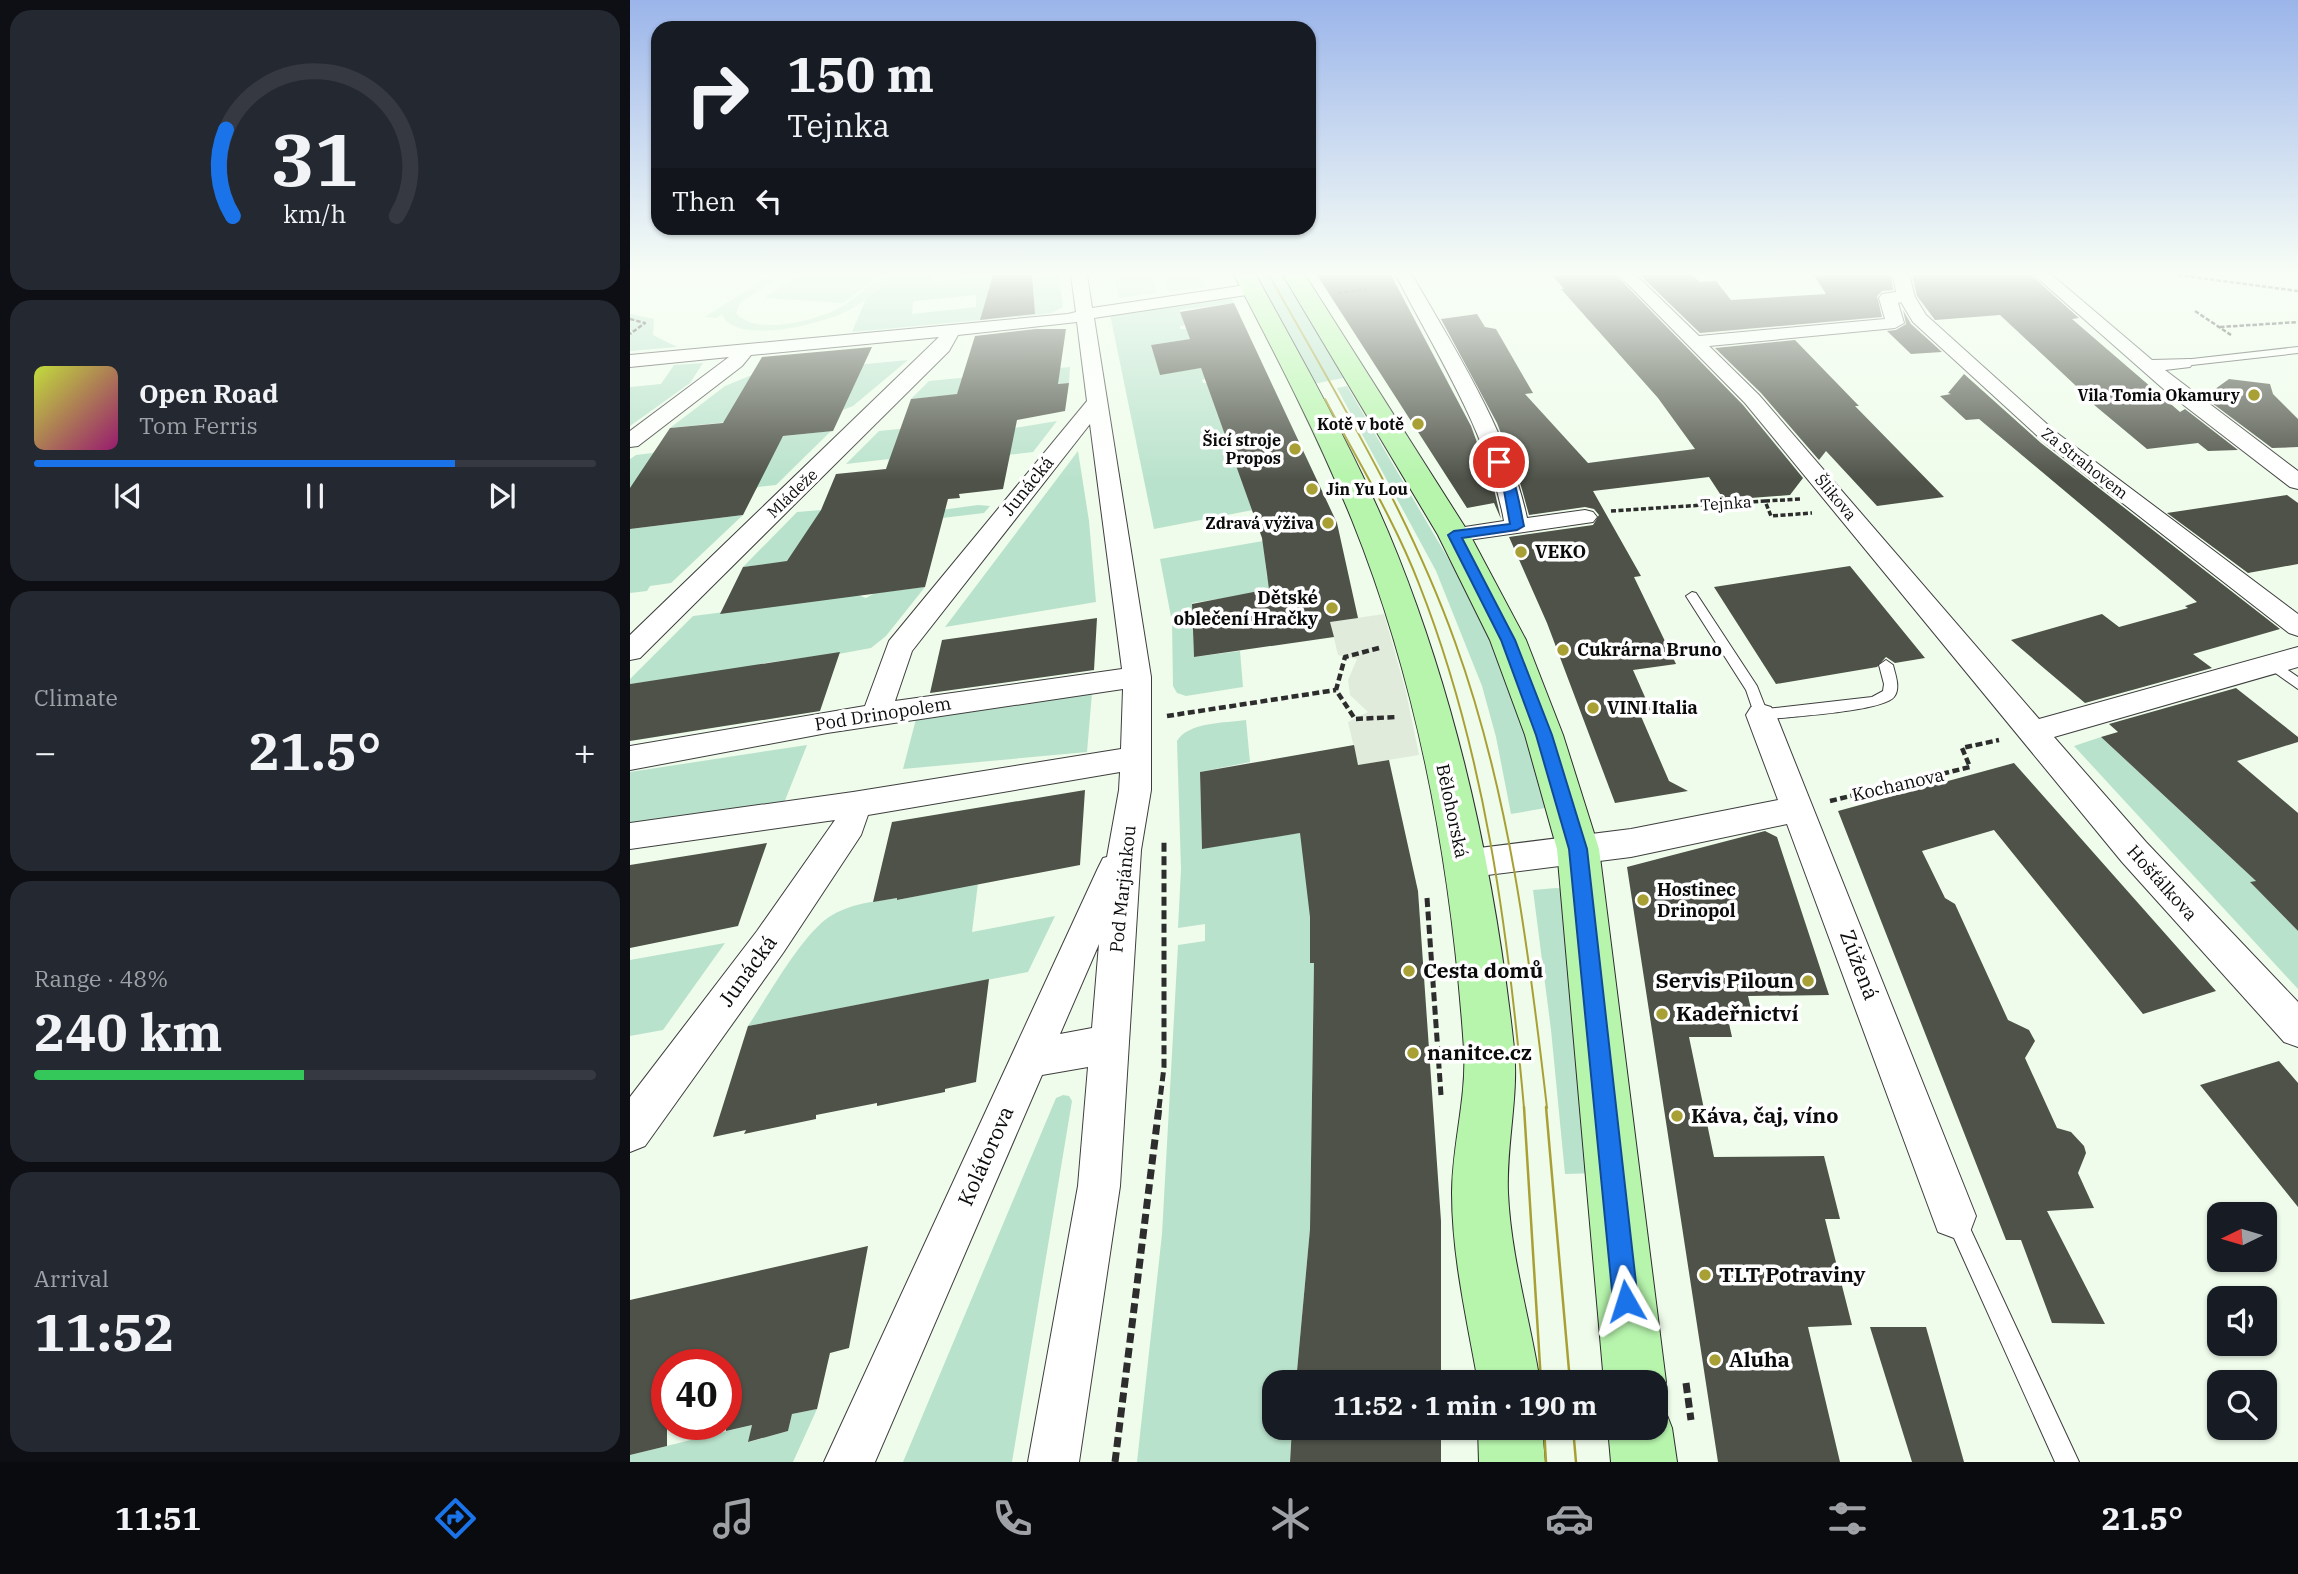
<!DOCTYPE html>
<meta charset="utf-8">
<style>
:root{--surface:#171b24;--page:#242831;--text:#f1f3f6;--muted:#9ea1a6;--line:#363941;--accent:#1a73e8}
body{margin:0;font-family:"IBM Plex Serif",serif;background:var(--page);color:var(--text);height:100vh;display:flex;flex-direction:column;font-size:26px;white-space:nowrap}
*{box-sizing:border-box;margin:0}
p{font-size:23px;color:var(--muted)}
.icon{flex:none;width:38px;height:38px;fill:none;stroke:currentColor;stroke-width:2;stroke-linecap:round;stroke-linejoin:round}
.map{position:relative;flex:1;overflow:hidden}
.panel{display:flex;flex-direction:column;gap:10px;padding:10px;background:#0d0f14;width:630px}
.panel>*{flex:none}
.hud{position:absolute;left:21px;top:21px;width:665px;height:214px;border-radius:21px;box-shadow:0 2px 5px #0004;background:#171b24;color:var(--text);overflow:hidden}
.needle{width:46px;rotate:265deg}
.controls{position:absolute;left:1577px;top:1202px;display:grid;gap:14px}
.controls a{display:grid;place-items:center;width:70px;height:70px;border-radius:14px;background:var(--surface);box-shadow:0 2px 5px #0004;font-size:35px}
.speed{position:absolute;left:21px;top:1349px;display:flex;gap:14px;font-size:35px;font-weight:700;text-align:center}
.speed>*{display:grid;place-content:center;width:91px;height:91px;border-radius:50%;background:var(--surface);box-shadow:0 2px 5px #0004;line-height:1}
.speed .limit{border:10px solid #d22;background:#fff;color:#111}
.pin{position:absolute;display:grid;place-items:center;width:60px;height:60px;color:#fff;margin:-30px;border:4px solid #fff;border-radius:50%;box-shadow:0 2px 7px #0007}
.me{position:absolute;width:77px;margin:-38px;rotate:354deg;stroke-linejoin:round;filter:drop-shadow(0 0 5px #0008)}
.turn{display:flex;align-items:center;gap:24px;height:147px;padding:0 21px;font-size:32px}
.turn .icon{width:91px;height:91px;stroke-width:2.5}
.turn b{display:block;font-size:49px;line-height:60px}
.then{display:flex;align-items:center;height:66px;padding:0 21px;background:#0003;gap:14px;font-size:26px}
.big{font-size:52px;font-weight:800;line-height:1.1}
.panel .tile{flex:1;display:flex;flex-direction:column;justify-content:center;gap:10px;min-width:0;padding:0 24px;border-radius:21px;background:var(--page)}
.panel .dial{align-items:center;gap:0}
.dial svg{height:182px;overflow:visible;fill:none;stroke:var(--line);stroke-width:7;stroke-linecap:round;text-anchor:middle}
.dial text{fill:var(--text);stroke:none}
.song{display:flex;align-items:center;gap:21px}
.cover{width:84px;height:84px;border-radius:10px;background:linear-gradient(135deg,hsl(70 70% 55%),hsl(320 70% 35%))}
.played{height:7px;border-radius:4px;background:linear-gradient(90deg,var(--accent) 75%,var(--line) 75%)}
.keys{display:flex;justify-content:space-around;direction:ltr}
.heat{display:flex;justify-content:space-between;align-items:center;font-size:38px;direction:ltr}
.charge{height:10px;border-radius:5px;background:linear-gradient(90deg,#34c759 48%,var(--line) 0)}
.trip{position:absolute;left:632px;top:1370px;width:406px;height:70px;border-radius:21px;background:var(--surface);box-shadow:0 2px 5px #0004;font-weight:800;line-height:70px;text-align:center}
.tabs{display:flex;height:112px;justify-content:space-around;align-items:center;background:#090b0e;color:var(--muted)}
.tabs .icon{width:49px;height:49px}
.tabs .active{color:var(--accent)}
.tabs b{font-size:32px;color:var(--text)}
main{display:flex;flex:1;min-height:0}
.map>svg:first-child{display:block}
.green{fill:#b9e2cc;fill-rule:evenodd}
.pitch{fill:#caead4}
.plaza{fill:#e0ebdc}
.building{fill:#4e5248}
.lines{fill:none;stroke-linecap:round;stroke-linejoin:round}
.lane-casing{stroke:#3e3e3e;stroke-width:2}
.street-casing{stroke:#3e3e3e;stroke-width:2}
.secondary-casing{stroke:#2d2d2d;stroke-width:2}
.path-far4{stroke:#2d2d2d;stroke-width:2.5;stroke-dasharray:4.5 2;stroke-linecap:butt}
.path-far3{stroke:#2d2d2d;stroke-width:3.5;stroke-dasharray:5 2.5;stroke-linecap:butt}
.path-far2{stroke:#2d2d2d;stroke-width:4.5;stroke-dasharray:7 3.5;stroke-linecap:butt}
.path-far1{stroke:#2d2d2d;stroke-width:5;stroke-dasharray:9 4.5;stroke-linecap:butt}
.path{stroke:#2d2d2d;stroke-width:7;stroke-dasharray:10 5;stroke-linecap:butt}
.lane{fill:#fff;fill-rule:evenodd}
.street{fill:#fff;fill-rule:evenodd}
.secondary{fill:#b7f5ad;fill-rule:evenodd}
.tram-far1{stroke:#a8a035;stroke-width:2}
.tram{stroke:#a8a035;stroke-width:2.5}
.route{fill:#1a73e8;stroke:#114b97;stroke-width:2}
.poi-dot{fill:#a8a035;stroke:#fff;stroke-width:2.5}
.labels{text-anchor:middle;stroke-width:7;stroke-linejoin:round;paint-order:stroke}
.far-poi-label{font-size:16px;font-weight:bold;fill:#0b0b0b;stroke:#fff;text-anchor:end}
.far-street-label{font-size:16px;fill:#0b0b0b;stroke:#fff}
.street-label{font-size:18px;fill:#0b0b0b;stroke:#fff}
.poi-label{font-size:18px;font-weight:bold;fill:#0b0b0b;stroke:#fff;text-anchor:start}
.near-street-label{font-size:21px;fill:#0b0b0b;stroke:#fff}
.near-poi-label{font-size:21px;font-weight:bold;fill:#0b0b0b;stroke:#fff;text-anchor:start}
</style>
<main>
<section class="panel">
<div class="tile dial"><svg viewBox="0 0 100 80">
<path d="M14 69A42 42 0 1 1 86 69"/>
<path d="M14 69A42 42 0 0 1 11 31" stroke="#1a73e8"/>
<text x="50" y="56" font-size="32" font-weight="700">31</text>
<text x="50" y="72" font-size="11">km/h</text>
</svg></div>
<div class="tile">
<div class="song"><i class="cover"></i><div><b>Open Road</b><p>Tom Ferris</p></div></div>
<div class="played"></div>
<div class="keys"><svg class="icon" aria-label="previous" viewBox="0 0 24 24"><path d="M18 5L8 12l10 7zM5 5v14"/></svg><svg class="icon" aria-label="pause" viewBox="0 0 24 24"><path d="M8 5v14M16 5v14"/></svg><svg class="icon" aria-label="next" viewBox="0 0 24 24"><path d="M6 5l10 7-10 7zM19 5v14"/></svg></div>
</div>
<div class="tile"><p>Climate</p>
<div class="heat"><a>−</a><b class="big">21.5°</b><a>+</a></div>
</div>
<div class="tile"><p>Range · 48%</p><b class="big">240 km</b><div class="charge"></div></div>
<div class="tile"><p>Arrival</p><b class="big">11:52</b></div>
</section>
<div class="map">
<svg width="1668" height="1462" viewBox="0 0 1668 1462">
<rect width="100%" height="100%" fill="#effceb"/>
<path class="green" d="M267,275H302V282L373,275L403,300L402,275H429L433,307L422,313L404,315L222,332L236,299ZM346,295V307L282,314L283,302L286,301Z
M625,275H653L713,378L683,384Z
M600,296L604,303L550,310L555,325L550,326V329H557L560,339L521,345L530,374L571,368L575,379L572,380L573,383H577L623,510L524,529L480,314Z
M0,314L24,319L23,335L47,347L0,351Z
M278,360L223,406L213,410L40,428L95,386L122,375Z
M73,363L60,383L0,426V387L31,384L44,365Z
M440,367L439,383L281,399L299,381Z
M717,386L860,630L921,807L881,814L866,737L852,686L806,571L707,388Z
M368,419L379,429L427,421L403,452L256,469L259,459L216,464L249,431Z
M201,431L146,485L128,487L125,490L0,505V459L6,455L23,453L26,450Z
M448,451L459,521L466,602L315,627Z
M348,505L360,506L354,513L220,529L210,555L113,567L167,512L191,510H311Z
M113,515L41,583L20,586L17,591L0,593V529Z
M633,541L637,577L648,590L562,603L564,657L610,651L613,687L556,696L547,693L543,686L542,622L530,559Z
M295,587L256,636L241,648L187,658V656L129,664L127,667L0,684V679L63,616L228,595L236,598L245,593Z
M462,693L457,752L273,769L286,719Z
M616,720L620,762L570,772L572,848L682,831L680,912L684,963L680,1229L666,1382H644V1428H662L660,1462H507L532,1234L548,945L575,941V924L548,928L551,869L547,741C558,722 595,723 616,720Z
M1471,737L1626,881L1621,883L1668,931V989L1444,746Z
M177,745L154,803L0,829V772Z
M348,883L342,932L425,916L398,972L118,1026C138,996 171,936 199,917C219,904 244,901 267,898L268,900Z
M926,888L934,889L967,1173L935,1174L921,1030L903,890Z
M95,943L33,1030L0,1036V960Z
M433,1095L439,1096L442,1101L382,1462H273L426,1098Z
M187,1409L163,1462H0V1455L122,1425L119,1442L158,1431L162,1414Z"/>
<path class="pitch" d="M140,275H152L110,303L106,313C124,337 189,320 211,307C230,297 245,275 267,275C251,287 236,301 219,310C196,323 105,347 92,314L87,318L75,317Z
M169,275H251L213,303L134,298Z
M484,275H522L527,293L489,298Z
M534,275H572L576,287L539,292Z"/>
<path class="plaza" d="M754,614L776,692L789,755L728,765L718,722L738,712L720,695L718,680L727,659L708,655L700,622Z"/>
<path class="building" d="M363,275H402L405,314L350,320Z
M687,275H761L841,426L864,489L871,519L864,503L837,508Z
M922,275H986L1113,405L1173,478L1160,495L1094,500L1079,477L963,491L1011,576L1004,577L1046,664L1003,670L1022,713L1010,714L1039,781L1058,791L985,803L917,623L879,537L963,525L969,515L964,509L955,507L899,515L891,486L867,423L811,319L847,314L855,327L866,329L903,393L895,394L958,463L1065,449L1028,398L931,289H934Z
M1010,275H1062L1070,282L1086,281L1101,300L1196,294L1184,275H1261L1263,290L1252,291L1247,296L1252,317L1070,333Z
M1282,275H1401L1449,318L1442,319L1550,412L1555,409L1608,450L1578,451L1568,443L1517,449L1457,399H1460L1370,315L1305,320L1287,296Z
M604,303L707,523L728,618L700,622L704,637L564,657L562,604L639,589L632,538L571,368L530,375L521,345L560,339L550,312Z
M1273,310L1281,324L1312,352L1281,354L1257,331L1266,330L1276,324Z
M406,329H436L428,384L439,383L435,411L387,420L373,489L329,494L330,498L318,499L295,587L90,614L113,567L157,561L191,510L206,474L256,469L281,399L327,394L345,336Z
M1165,340L1229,406H1225L1314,497L1247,506L1196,451L1189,460L1131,393L1085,348Z
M242,347L203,431L153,436L113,515L0,529V488L40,428L93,423L132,357Z
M1334,374L1411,443L1650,629L1563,654L1582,668L1455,703L1381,640L1472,614L1489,627L1558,608L1555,606L1567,602L1349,419L1336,420L1310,396L1321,394L1318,393Z
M1599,379L1640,384L1643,394L1668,419V447L1642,448L1574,397Z
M1657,495L1668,503V564L1618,573L1537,513Z
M1220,566L1295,658L1265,663L1256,657L1247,667L1146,684L1084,587Z
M467,618L464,670L300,693L312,640Z
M210,652L190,711L0,741V684Z
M1606,688L1668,737V742L1607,761L1668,813V931L1620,882L1626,881L1471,737L1488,732L1479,724Z
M724,745L728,765L759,760L788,891L811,1221V1382H666L680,1229L684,963H680V917L670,833L572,849L570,772Z
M1384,763L1586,991L1513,1014L1364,830L1292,851L1315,898L1325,904L1378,1020L1399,1030L1405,1041L1395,1058L1427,1128L1441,1132L1454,1146L1456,1153L1448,1173L1464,1208L1417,1211L1475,1324L1422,1323L1391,1240H1376L1208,811Z
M455,790L450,865L267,900V898L243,902L262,822Z
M1135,831L1147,837L1199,995L1118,996L1121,1009L1096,1010L1102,1037H1059L1084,1157L1194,1156L1210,1219H1195L1222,1325L1178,1327L1210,1462H1088L997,867Z
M137,843L108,926L0,948V865Z
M359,979L346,1082L315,1089V1092L247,1106V1103L186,1115V1119L114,1134L116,1130L83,1137L118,1026Z
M1649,1061L1668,1083V1207L1570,1085Z
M238,1246L219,1348L200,1353L187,1409L162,1414L158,1431L118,1442L122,1425L96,1431V1365H37V1446L0,1455V1300Z
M1240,1327H1296L1334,1462H1282Z
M662,1428H811V1462H660Z"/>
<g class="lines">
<g class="lane-casing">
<path id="lane" d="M1668,347V353L1553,366L1549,363L1553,360Z
M1062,592L1066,593L1127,686L1136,709L1242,697L1253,691L1254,684L1249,665L1256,660L1263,665C1265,674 1271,688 1264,697C1252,712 1154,717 1131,720L1126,719L1116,690L1056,596Z
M1642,659L1668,677V689L1637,667L1635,664L1637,661Z
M1325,1208L1332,1211L1449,1462H1425L1315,1218L1318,1211Z"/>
</g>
<g class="street-casing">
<path id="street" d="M441,275H457L462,308L623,284L631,289L623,294L464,318L521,677V790L511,850L490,1186L449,1462H398L448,1186L458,1067L412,1075L245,1462H194L468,868L473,858L477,857L489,790L490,772L238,815L231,835L153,953L15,1146L0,1152V1097L127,931L205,820L0,849V823L223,792L491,749L493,689L197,733L0,770V746L235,706L259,641L457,401L447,322L328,335L319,351L10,658L0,660V635L309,337L121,355L112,366L8,446L0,447V431L99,357L0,367V355L438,314L446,312ZM460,424L492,669L265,701L282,651ZM469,944L462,1028L430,1034Z
M766,275H782C824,347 880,436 897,518L955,510L963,512L967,517L963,522L824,542L815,540L812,535L815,530L874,521C858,432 806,354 766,275Z
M989,275H1006L1069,336L1255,319L1249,298L1252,294L1266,292L1263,275H1279L1285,297L1296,315L1427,433L1668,614V636L1659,633L1413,441L1283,322L1271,302L1268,303L1274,323L1265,328L1079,346L1129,395L1409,719L1668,647V667L1424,737L1516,842L1668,1002V1047L1654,1042L1492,862L1115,403Z
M1404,275H1422L1522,360L1560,359L1563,363L1560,367L1535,370L1668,471V489L1660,487L1538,393Z
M1131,704L1141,707L1146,715L1346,1216L1340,1232L1324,1238L1308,1232L1302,1216L1157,824L1001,857L833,878L821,874L816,864L821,854L833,850L1001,829L1148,800L1116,715L1121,707Z"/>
</g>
<g class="secondary-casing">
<path id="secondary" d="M604,275H626C676,367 729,458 768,556C830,712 866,881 884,1048C889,1096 876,1145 878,1193C881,1258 900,1319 910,1382H848C837,1320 822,1257 822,1193C822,1145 837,1098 834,1049C822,871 789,686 722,520C688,436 646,355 604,275Z
M653,275H675L840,535L896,640L933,735L969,849L1036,1382L1028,1403L1033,1405L1042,1428L1047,1462H981L978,1428H1026V1382H974L927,849L895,735L860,640L808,535Z
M848,1428H912L915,1462H849Z"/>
</g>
<path class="path-far4" d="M1548,275L1668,291
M708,293L735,289L738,293
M1565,311L1601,335
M0,319L15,323L0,334
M1590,327L1668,322"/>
<path class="path-far3" d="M1135,501L1171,499
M981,511L1135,501L1141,516L1182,513"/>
<path class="path-far2" d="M749,648L715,657L706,690L725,719L767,717
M537,716L706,690
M1200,801L1340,767L1332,748L1369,740"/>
<path class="path-far1" d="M797,898L811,1095
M529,1108L534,1067V840"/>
<path class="path" d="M1056,1383L1061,1420
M485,1462L529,1107"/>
<use href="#lane" class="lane"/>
<use href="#street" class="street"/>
<use href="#secondary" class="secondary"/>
<path class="tram-far1" d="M639,275C706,394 779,513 825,642C879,791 899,952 917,1108
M695,399C727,460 764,519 789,584C855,751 878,930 894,1108"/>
<path class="tram" d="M894,1107L911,1382
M916,1107L940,1382
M914,1428L916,1462
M943,1428L946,1462"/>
</g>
<linearGradient id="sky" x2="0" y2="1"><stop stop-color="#9bb5ea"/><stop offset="0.57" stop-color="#f8fef6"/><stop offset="1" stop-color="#f8fef6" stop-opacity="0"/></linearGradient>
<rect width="1668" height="480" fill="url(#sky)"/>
<path class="route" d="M869,458C885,466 890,509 894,526L887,530L832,538L885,640L922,735L957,849L1008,1301L1005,1309L996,1313L987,1309L983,1301L939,849L906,735L871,640L818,535L824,531L880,524L873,485L863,462Z"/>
<g class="poi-dot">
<circle cx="1624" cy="395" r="7"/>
<circle cx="788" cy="424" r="7"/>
<circle cx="665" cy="449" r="7"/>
<circle cx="682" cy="489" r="7"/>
<circle cx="698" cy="523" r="7"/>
<circle cx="891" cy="552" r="7"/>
<circle cx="702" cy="608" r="7"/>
<circle cx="933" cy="650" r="7"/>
<circle cx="963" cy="708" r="7"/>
<circle cx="1013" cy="900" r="7"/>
<circle cx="779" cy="971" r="7"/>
<circle cx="1178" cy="981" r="7"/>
<circle cx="1032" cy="1014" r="7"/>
<circle cx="783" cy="1053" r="7"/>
<circle cx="1047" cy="1116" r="7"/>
<circle cx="1075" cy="1275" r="7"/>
<circle cx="1085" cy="1360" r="7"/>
</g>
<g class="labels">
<g class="far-poi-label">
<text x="1610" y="401">Vila Tomia Okamury</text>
<text x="774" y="430">Kotě v botě</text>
<text x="651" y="446">Šicí stroje<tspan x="651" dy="18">Propos</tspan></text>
<text x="696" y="495" text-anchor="start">Jin Yu Lou</text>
<text x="684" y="529">Zdravá výživa</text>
</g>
<g class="far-street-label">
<text transform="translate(1455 463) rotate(38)" y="6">Za Strahovem</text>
<text transform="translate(162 493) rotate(-44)" y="6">Mládeže</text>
<text transform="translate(1206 497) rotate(50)" y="6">Šlikova</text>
<text transform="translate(1096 503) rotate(-4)" y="6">Tejnka</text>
</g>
<g class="street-label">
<text transform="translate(398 486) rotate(-51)" y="6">Junácká</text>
<text transform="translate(253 714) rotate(-9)" y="6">Pod Drinopolem</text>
<text transform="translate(1268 785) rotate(-13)" y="6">Kochanova</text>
<text transform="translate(822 811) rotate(78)" y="6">Bělohorská</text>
<text transform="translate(1532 883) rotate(48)" y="6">Hošťálkova</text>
<text transform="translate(493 889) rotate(-84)" y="6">Pod Marjánkou</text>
</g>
<g class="poi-label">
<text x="905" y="558">VEKO</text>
<text x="688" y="604" text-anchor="end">Dětské<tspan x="688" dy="21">oblečení Hračky</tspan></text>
<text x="947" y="656">Cukrárna Bruno</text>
<text x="977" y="714">VINI Italia</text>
<text x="1027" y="896">Hostinec<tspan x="1027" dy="21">Drinopol</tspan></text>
</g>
<g class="near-street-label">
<text transform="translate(1229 965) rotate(69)" y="7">Zúžená</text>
<text transform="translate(118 971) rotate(-54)" y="7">Junácká</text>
<text transform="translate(356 1156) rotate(-66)" y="7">Kolátorova</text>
</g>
<g class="near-poi-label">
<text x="793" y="978">Cesta domů</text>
<text x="1164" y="988" text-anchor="end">Servis Piloun</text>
<text x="1046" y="1021">Kadeřnictví</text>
<text x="797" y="1060">nanitce.cz</text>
<text x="1061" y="1123">Káva, čaj, víno</text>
<text x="1089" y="1282">TLT Potraviny</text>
<text x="1099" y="1367">Aluha</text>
</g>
</g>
</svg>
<div class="controls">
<a><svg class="needle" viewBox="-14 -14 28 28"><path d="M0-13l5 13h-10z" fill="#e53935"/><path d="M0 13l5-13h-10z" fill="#9ea1a6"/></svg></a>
<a><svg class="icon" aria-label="sound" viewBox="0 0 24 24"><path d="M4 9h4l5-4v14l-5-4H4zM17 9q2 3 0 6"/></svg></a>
<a><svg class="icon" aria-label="search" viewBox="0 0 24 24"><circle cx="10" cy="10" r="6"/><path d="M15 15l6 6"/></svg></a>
</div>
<div class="speed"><div class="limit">40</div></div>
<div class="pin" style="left:869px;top:462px;background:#d93025"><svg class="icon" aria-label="arrive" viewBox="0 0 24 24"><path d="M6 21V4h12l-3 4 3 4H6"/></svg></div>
<svg class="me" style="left:996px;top:1301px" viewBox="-20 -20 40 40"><path d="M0-17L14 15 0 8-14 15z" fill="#1a73e8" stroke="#fff" stroke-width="4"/></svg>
<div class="trip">11:52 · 1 min · 190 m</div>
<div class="hud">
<div class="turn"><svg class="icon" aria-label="right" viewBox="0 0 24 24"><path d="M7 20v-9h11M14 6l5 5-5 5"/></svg><div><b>150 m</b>Tejnka</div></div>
<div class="then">Then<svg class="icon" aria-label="left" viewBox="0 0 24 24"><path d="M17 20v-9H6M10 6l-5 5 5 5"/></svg></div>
</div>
</div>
</main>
<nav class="tabs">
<b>11:51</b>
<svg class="icon active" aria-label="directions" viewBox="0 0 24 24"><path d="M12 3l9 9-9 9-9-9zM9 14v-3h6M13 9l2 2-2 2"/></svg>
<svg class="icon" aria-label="music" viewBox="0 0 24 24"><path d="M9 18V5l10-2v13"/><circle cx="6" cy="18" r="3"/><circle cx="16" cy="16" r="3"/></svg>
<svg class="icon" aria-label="phone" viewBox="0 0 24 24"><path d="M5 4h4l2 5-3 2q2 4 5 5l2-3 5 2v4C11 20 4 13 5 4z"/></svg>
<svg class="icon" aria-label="climate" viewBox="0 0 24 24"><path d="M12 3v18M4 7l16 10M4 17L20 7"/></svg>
<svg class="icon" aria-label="car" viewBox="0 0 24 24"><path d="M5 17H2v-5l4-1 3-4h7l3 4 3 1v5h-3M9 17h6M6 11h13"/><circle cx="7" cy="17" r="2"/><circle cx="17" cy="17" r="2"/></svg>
<svg class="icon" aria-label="filters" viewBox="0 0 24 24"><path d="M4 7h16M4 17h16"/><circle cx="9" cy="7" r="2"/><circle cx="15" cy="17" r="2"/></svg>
<b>21.5°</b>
</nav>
